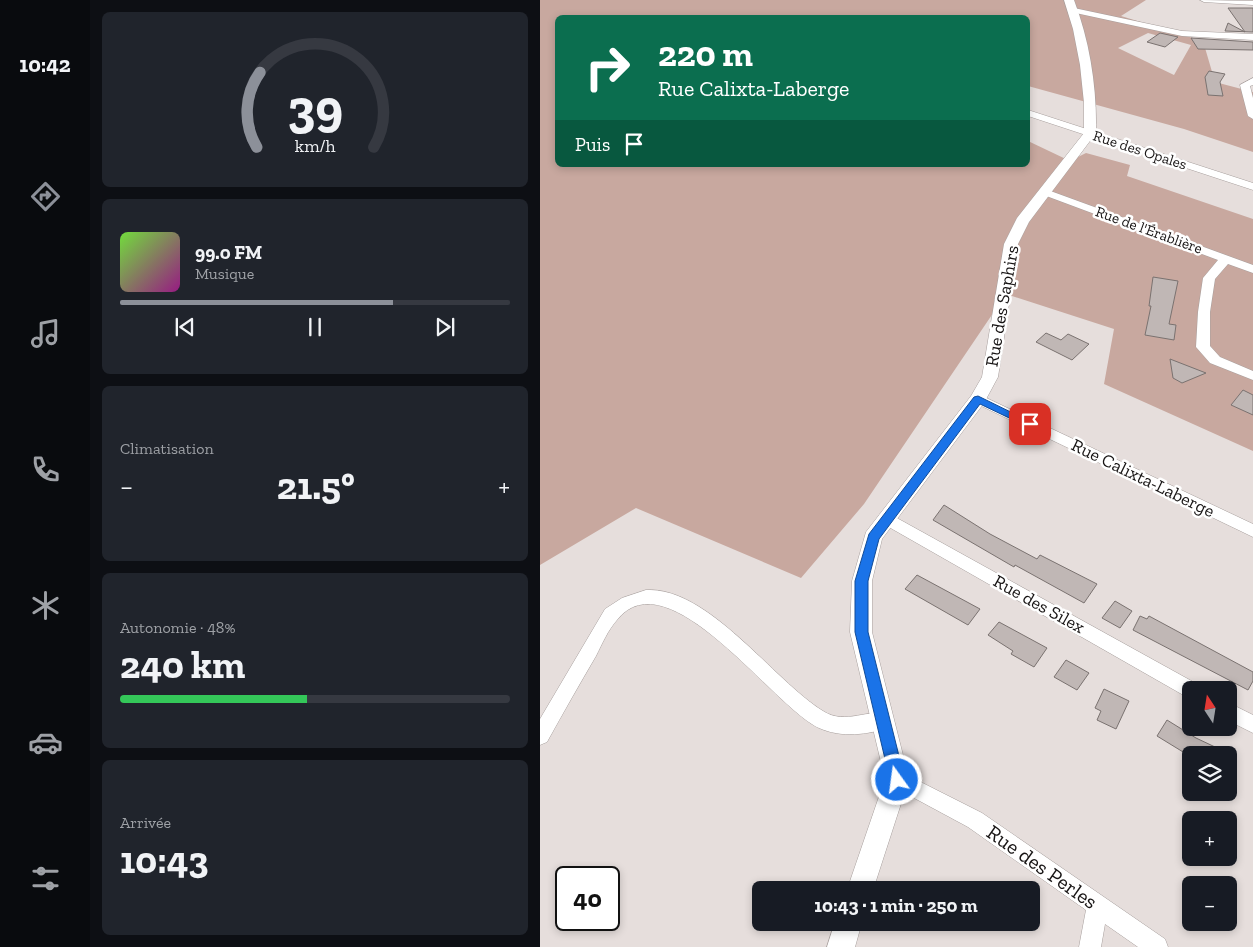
<!DOCTYPE html>
<html lang="fr">
<meta charset="utf-8">
<style>
:root{--surface:#171b24;--page:#20242c;--text:#f1f3f6;--muted:#9ea1a6;--line:#363941;--accent:#8c9099}
body{margin:0;font-family:"Zilla Slab",serif;background:var(--page);color:var(--text);height:100vh;display:flex;flex-direction:column;font-size:19px;white-space:nowrap}
*{box-sizing:border-box;margin:0}
p{font-size:16px;color:var(--muted)}
.icon{flex:none;width:28px;height:28px;fill:none;stroke:currentColor;stroke-width:2;stroke-linecap:round;stroke-linejoin:round}
.map{position:relative;flex:1;overflow:hidden}
.drawer{display:flex;flex-direction:column;gap:12px;padding:12px;background:#0d0f14;width:450px}
.drawer>*{flex:none}
.hud{position:absolute;left:15px;top:15px;width:475px;height:152px;border-radius:8px;box-shadow:0 2px 8px #0003;background:#0b6e4f;color:#fff;overflow:hidden}
.needle{width:32px;rotate:348deg}
.controls{position:absolute;left:642px;top:681px;display:grid;gap:10px}
.controls a{display:grid;place-items:center;width:55px;height:55px;border-radius:8px;background:var(--surface);box-shadow:0 2px 8px #0003;font-size:25px}
.speed{position:absolute;left:15px;top:866px;display:flex;gap:10px;font-size:25px;font-weight:700;text-align:center}
.speed>*{display:grid;place-content:center;width:65px;height:65px;border-radius:50%;background:var(--surface);box-shadow:0 2px 8px #0003;line-height:1}
.speed .limit{border:2px solid #111;border-radius:8px;background:#fff;color:#111}
.pin{position:absolute;display:grid;place-items:center;width:42px;height:42px;color:#fff;margin:-21px;border-radius:10px;box-shadow:0 2px 8px #0006}
.me{position:absolute;width:55px;margin:-28px;rotate:346deg;stroke-linejoin:round;filter:drop-shadow(0 0 4px #0008)}
.turn{display:flex;align-items:center;gap:18px;height:105px;padding:0 20px;font-size:22px}
.turn .icon{width:65px;height:65px;stroke-width:2.5}
.turn b{display:block;font-size:35px;line-height:42px}
.then{display:flex;align-items:center;height:48px;padding:0 20px;background:#0003;gap:10px;font-size:19px}
.big{font-size:38px;font-weight:700;line-height:1.1}
.drawer .tile{flex:1;display:flex;flex-direction:column;justify-content:center;gap:8px;min-width:0;padding:0 18px;border-radius:8px;background:var(--page)}
.drawer .dial{align-items:center;gap:0}
.dial svg{height:130px;overflow:visible;fill:none;stroke:var(--line);stroke-width:7;stroke-linecap:round;text-anchor:middle}
.dial text{fill:var(--text);stroke:none}
.song{display:flex;align-items:center;gap:15px}
.cover{width:60px;height:60px;border-radius:8px;background:linear-gradient(135deg,hsl(100 70% 55%),hsl(310 70% 35%))}
.played{height:5px;border-radius:2px;background:linear-gradient(90deg,var(--accent) 70%,var(--line) 70%)}
.keys{display:flex;justify-content:space-around;direction:ltr}
.heat{display:flex;justify-content:space-between;align-items:center;font-size:28px;direction:ltr}
.charge{height:8px;border-radius:4px;background:linear-gradient(90deg,#34c759 48%,var(--line) 0)}
.trip{position:absolute;left:212px;top:881px;width:288px;height:50px;border-radius:8px;background:var(--surface);box-shadow:0 2px 8px #0003;font-weight:700;line-height:50px;text-align:center}
main{display:flex;flex:1;min-height:0}
.menu{display:flex;flex-direction:column;width:90px;justify-content:space-around;align-items:center;background:#090b0e;color:var(--muted)}
.menu .icon{width:35px;height:35px}
.menu .on{color:var(--accent)}
.menu b{font-size:22px;color:var(--text)}
.map>svg:first-child{display:block}
.green{fill:#c8a89f;fill-rule:evenodd}
.building{fill:#c0b7b5;stroke:#7a7270}
.lines{fill:none;stroke-linecap:round;stroke-linejoin:round}
.minor-casing{stroke:#a79f9d;stroke-width:1}
.tertiary-casing{stroke:#a79f9d;stroke-width:1}
.minor{fill:#fff;fill-rule:evenodd}
.tertiary{fill:#fff;fill-rule:evenodd}
.route{fill:#1a73e8;stroke:#114b97}
.labels{text-anchor:middle;stroke-width:5;stroke-linejoin:round;paint-order:stroke}
.far-street-label{font-size:15px;fill:#171414;stroke:#fff}
.street-label{font-size:18px;fill:#171414;stroke:#fff}
.near-street-label{font-size:21px;fill:#171414;stroke:#fff}
</style>
<main>
<nav class="menu">
<b>10:42</b>
<svg class="icon on" aria-label="directions" viewBox="0 0 24 24"><path d="M12 3l9 9-9 9-9-9zM9 14v-3h6M13 9l2 2-2 2"/></svg>
<svg class="icon" aria-label="music" viewBox="0 0 24 24"><path d="M9 18V5l10-2v13"/><circle cx="6" cy="18" r="3"/><circle cx="16" cy="16" r="3"/></svg>
<svg class="icon" aria-label="phone" viewBox="0 0 24 24"><path d="M5 4h4l2 5-3 2q2 4 5 5l2-3 5 2v4C11 20 4 13 5 4z"/></svg>
<svg class="icon" aria-label="climate" viewBox="0 0 24 24"><path d="M12 3v18M4 7l16 10M4 17L20 7"/></svg>
<svg class="icon" aria-label="car" viewBox="0 0 24 24"><path d="M5 17H2v-5l4-1 3-4h7l3 4 3 1v5h-3M9 17h6M6 11h13"/><circle cx="7" cy="17" r="2"/><circle cx="17" cy="17" r="2"/></svg>
<svg class="icon" aria-label="filters" viewBox="0 0 24 24"><path d="M4 7h16M4 17h16"/><circle cx="9" cy="7" r="2"/><circle cx="15" cy="17" r="2"/></svg>
</nav>
<section class="drawer">
<div class="tile dial"><svg viewBox="0 0 100 80">
<path d="M14 69A42 42 0 1 1 86 69"/>
<path d="M14 69A42 42 0 0 1 16 23" stroke="#8c9099"/>
<text x="50" y="56" font-size="32" font-weight="700">39</text>
<text x="50" y="72" font-size="11">km/h</text>
</svg></div>
<div class="tile">
<div class="song"><i class="cover"></i><div><b>99.0 FM</b><p>Musique</p></div></div>
<div class="played"></div>
<div class="keys"><svg class="icon" aria-label="previous" viewBox="0 0 24 24"><path d="M18 5L8 12l10 7zM5 5v14"/></svg><svg class="icon" aria-label="pause" viewBox="0 0 24 24"><path d="M8 5v14M16 5v14"/></svg><svg class="icon" aria-label="next" viewBox="0 0 24 24"><path d="M6 5l10 7-10 7zM19 5v14"/></svg></div>
</div>
<div class="tile"><p>Climatisation</p>
<div class="heat"><a>−</a><b class="big">21.5°</b><a>+</a></div>
</div>
<div class="tile"><p>Autonomie · 48%</p><b class="big">240 km</b><div class="charge"></div></div>
<div class="tile"><p>Arrivée</p><b class="big">10:43</b></div>
</section>
<div class="map">
<svg width="713" height="947" viewBox="0 0 713 947">
<rect width="100%" height="100%" fill="#e6dedc"/>
<path class="green" d="M0,0H606L581,16L663,41L675,82L713,92V152L644,129L488,86V18H18V165H488V141L530,161L546,153L590,165L587,176L713,219V451L564,384L574,329L466,294L324,504L261,578L96,508L0,565ZM608,33L651,45L634,75L578,48Z"/>
<path class="building" d="M688,8H713V32L685,31L688,23L705,32Z
M620,33L638,37L625,47L607,42Z
M651,38L713,42V50L658,49Z
M669,71L685,74L680,82L683,96L668,95L665,77Z
M613,277L638,281L629,324L636,325L634,340L605,335L611,306H609Z
M506,333L521,340L528,334L549,344L532,360L496,342Z
M630,359L666,373L642,383L633,378Z
M703,390L713,395V415L691,405Z
M404,505L450,534L497,559L500,555L557,584L544,603L475,565L474,567L393,520Z
M377,575L440,609L428,625L365,589Z
M575,601L592,611L580,628L562,618Z
M600,616L607,619L609,616L713,672V681L708,690L593,630Z
M459,622L507,648L494,667L471,654L473,651L448,635Z
M526,660L549,673L537,690L514,677Z
M564,689L589,701L576,729L557,720L561,711L555,708Z
M627,720L656,738L692,755H648L617,736Z"/>
<g class="lines">
<g class="minor-casing">
<path id="minor" d="M660,0L713,1V5L664,2Z
M534,8L642,31L713,34V40L642,36L531,12V8Z
M713,78V85L710,86L713,98V119L708,116L700,85Z
M488,110L713,183V190L488,116Z
M505,189L713,265V273L688,264L675,279L670,312V346L680,357L713,371V380L670,363L656,347L658,312L663,278L678,260L501,194V190Z
M438,394L713,524V537L433,402L431,399Z
M346,512L657,684L660,690H651V698L645,696L340,522L338,518L340,514Z
M106,590C168,586 234,681 283,711C306,726 329,707 350,715L352,721L350,727C328,735 301,738 279,728C234,708 128,555 77,620C68,630 62,644 56,656C39,685 23,713 7,742L0,745V719L65,609L82,598Z
M689,703L713,715V733L689,721Z
M357,770L442,813L625,939L628,947H598L565,924L561,947H539L546,910L428,827L350,785L347,779L350,773Z"/>
</g>
<g class="tertiary-casing">
<path id="tertiary" d="M524,0H534C550,42 557,88 556,133L489,222L478,244L458,377L444,403L342,539L332,581V632L369,779L333,890H307L345,779L310,632L312,581L326,532L431,396L442,377L464,244L477,218L544,133V103L540,65L533,29Z
M295,922H322L315,947H287Z"/>
</g>
<use href="#minor" class="minor"/>
<use href="#tertiary" class="tertiary"/>
</g>
<path class="route" d="M438,396L495,424L493,426H486L440,404L339,539L328,581V632L365,780L362,784L357,786L352,784L350,780L315,632V581L329,534L434,397Z"/>
<g class="labels">
<g class="far-street-label">
<text transform="translate(600 150) rotate(18)" y="5">Rue des Opales</text>
<text transform="translate(609 230) rotate(20)" y="5">Rue de l'Érablière</text>
</g>
<g class="street-label">
<text transform="translate(462 306) rotate(-80)" y="6">Rue des Saphirs</text>
<text transform="translate(603 478) rotate(26)" y="6">Rue Calixta-Laberge</text>
<text transform="translate(499 604) rotate(29)" y="6">Rue des Silex</text>
</g>
<g class="near-street-label">
<text transform="translate(502 867) rotate(35)" y="7">Rue des Perles</text>
</g>
</g>
</svg>
<div class="controls">
<a><svg class="needle" viewBox="-14 -14 28 28"><path d="M0-13l5 13h-10z" fill="#e53935"/><path d="M0 13l5-13h-10z" fill="#9ea1a6"/></svg></a>
<a><svg class="icon" aria-label="layers" viewBox="0 0 24 24"><path d="M12 4l9 5-9 5-9-5zM3 14l9 5 9-5"/></svg></a>
<a>+</a>
<a>−</a>
</div>
<div class="speed"><div class="limit">40</div></div>
<div class="pin" style="left:490px;top:424px;background:#d93025"><svg class="icon" aria-label="arrive" viewBox="0 0 24 24"><path d="M6 21V4h12l-3 4 3 4H6"/></svg></div>
<svg class="me" style="left:357px;top:780px" viewBox="-20 -20 40 40"><circle r="17" fill="#1a73e8" stroke="#fff" stroke-width="3"/><path d="M0-11L8 9 0 5-8 9z" fill="#fff"/></svg>
<div class="trip">10:43 · 1 min · 250 m</div>
<div class="hud">
<div class="turn"><svg class="icon" aria-label="right" viewBox="0 0 24 24"><path d="M7 20v-9h11M14 6l5 5-5 5"/></svg><div><b>220 m</b>Rue Calixta-Laberge</div></div>
<div class="then">Puis<svg class="icon" aria-label="arrive" viewBox="0 0 24 24"><path d="M6 21V4h12l-3 4 3 4H6"/></svg></div>
</div>
</div>
</main>
